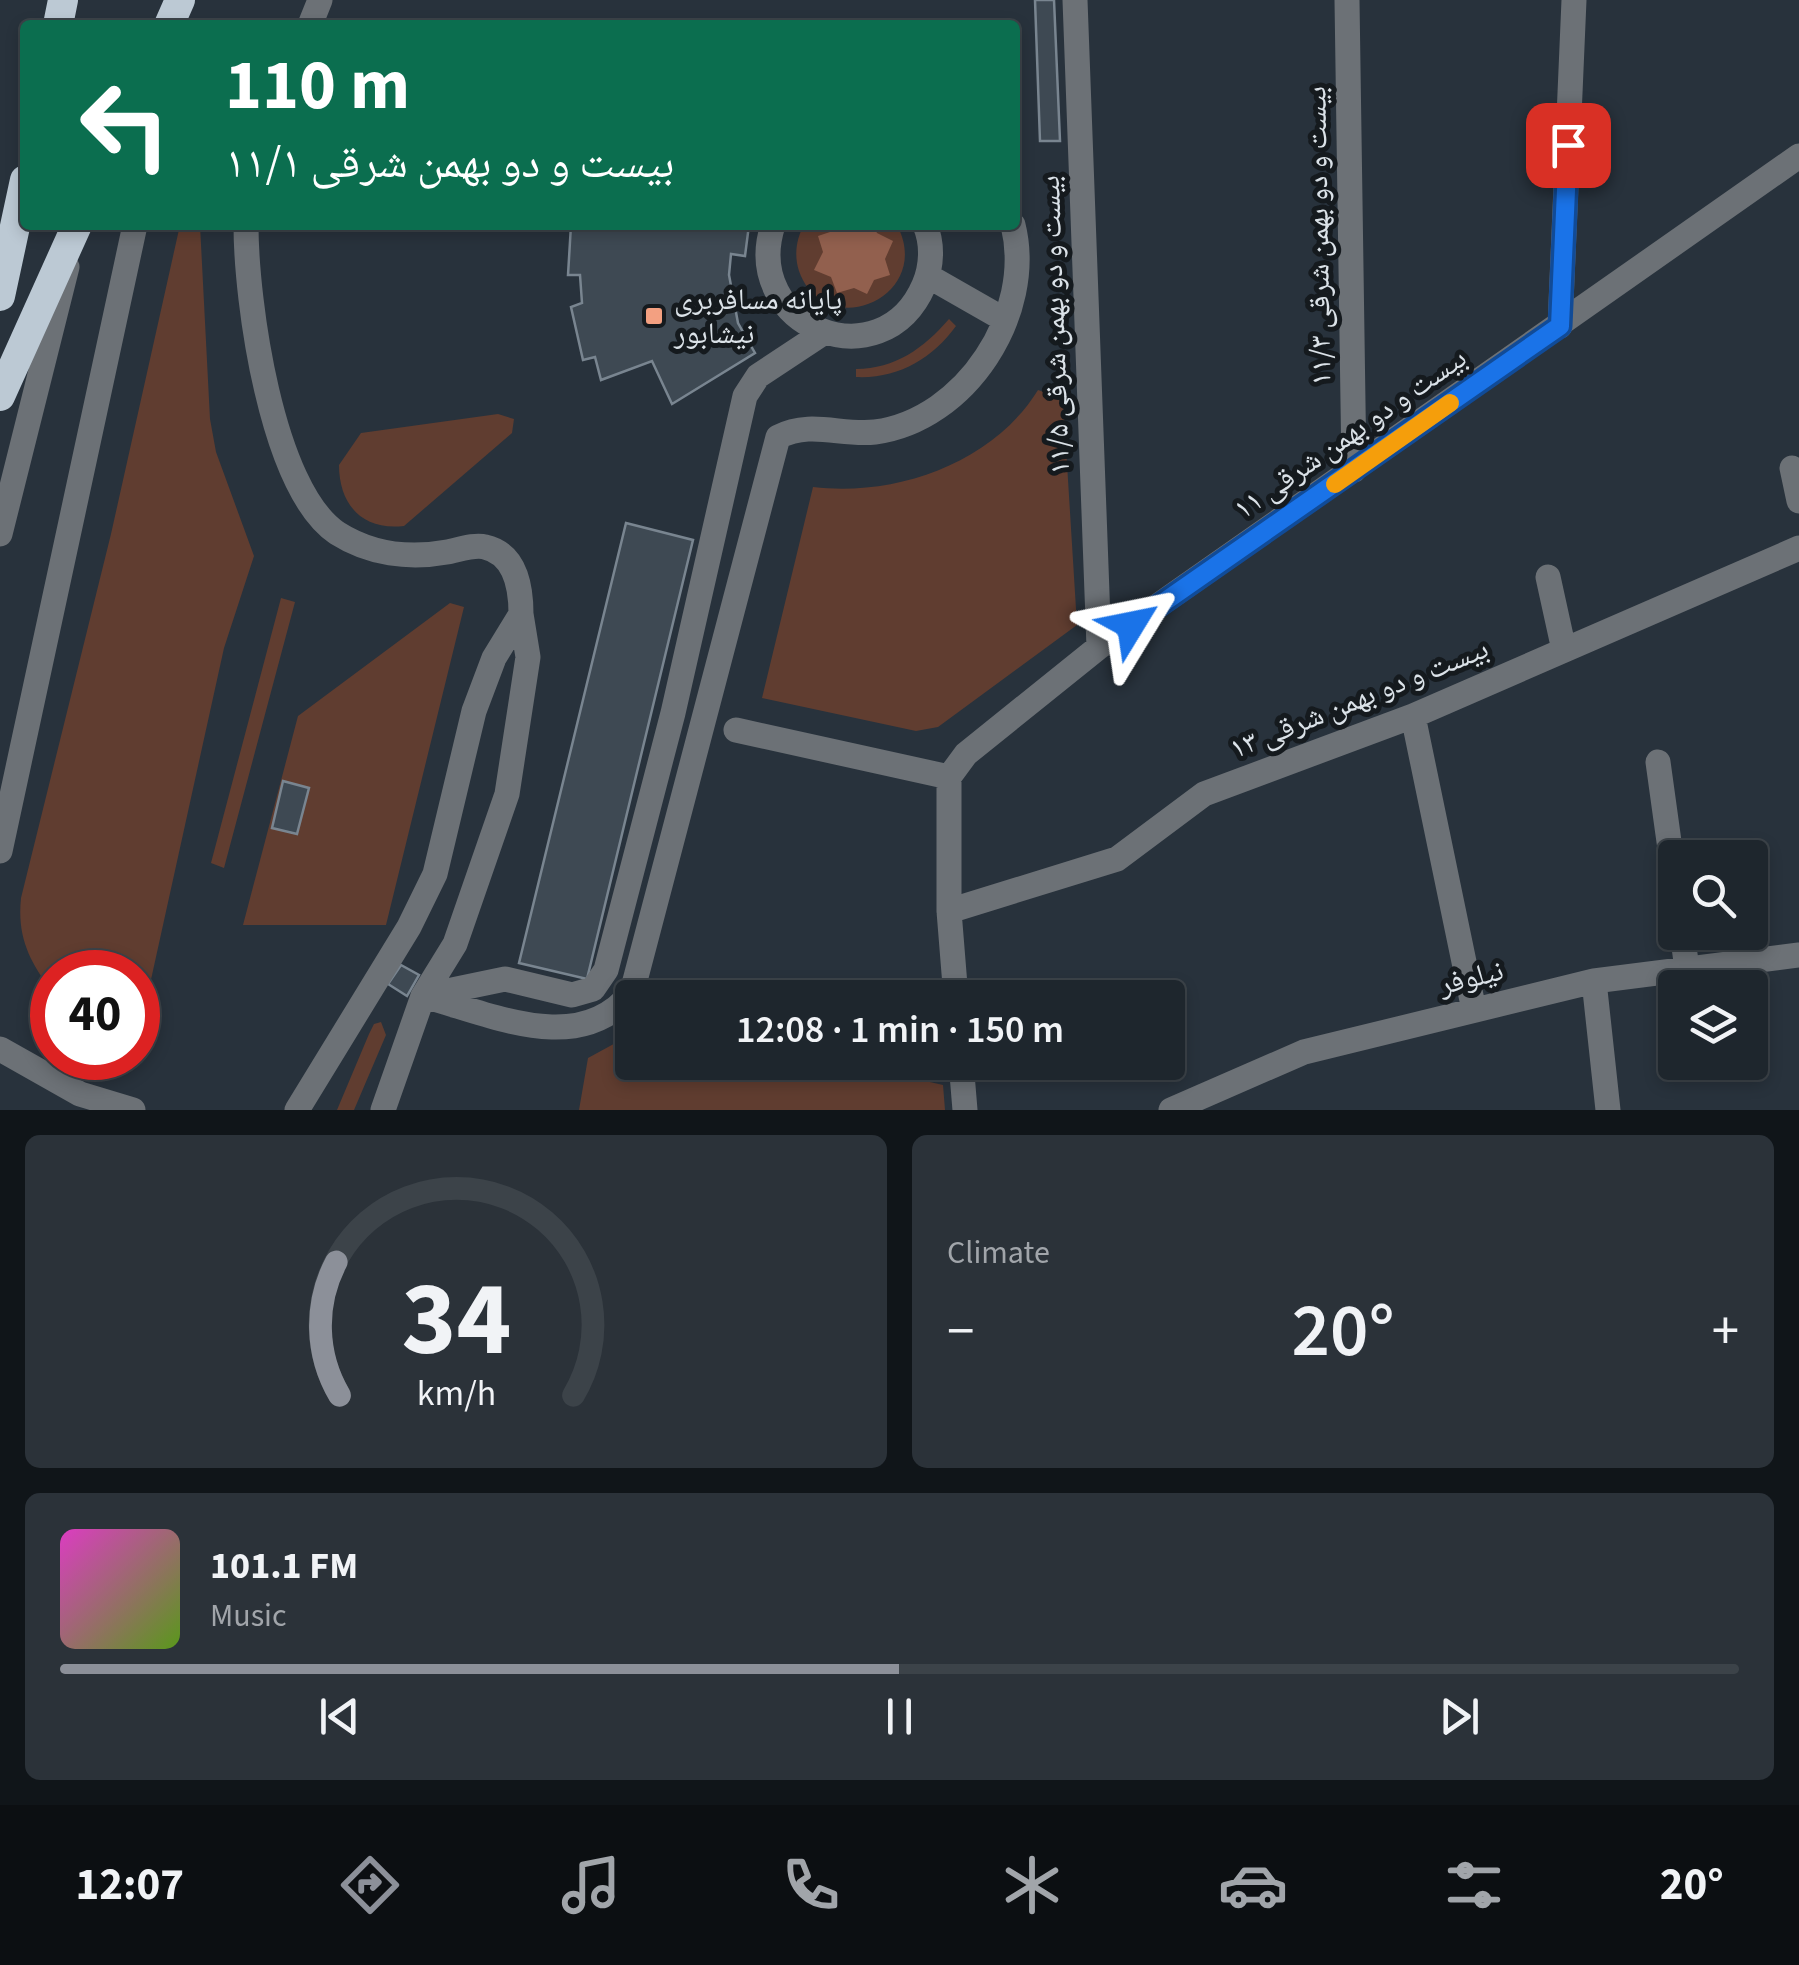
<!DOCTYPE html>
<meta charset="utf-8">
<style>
:root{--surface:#1e262d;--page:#2b3239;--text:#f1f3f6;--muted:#a1a5aa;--line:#3c4349;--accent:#8c9099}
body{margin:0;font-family:"Source Sans 3","Noto Naskh Arabic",sans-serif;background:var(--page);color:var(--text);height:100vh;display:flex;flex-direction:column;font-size:38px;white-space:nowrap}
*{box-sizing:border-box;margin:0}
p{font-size:32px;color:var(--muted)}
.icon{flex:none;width:55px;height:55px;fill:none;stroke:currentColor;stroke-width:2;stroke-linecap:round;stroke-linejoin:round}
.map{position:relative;height:1110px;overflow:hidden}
.details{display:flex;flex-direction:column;gap:25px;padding:25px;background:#101519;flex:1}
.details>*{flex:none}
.banner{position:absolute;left:20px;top:20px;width:1000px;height:210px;border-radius:10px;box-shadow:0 5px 15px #0003,0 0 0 2px var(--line);background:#0b6e4f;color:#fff;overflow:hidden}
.tools{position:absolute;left:1658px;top:840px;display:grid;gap:20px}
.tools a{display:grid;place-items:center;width:110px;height:110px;border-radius:10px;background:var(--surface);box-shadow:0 5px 15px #0003,0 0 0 2px var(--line);font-size:50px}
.speed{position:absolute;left:30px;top:950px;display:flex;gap:20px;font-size:50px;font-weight:700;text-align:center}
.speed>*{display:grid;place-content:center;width:130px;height:130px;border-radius:50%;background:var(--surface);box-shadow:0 5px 15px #0003,0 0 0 2px var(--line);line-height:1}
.speed .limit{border:15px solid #d22;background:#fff;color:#111}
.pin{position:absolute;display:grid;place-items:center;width:85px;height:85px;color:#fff;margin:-42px;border-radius:20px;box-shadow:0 5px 15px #0006}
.me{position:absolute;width:110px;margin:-55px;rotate:55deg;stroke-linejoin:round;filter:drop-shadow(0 0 8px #0008)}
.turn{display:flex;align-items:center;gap:35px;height:210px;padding:0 40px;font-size:45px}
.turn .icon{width:130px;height:130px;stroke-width:2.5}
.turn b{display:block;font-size:70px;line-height:85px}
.big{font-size:75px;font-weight:600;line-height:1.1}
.details .tile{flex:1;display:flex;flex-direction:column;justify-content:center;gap:15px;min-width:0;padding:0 35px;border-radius:15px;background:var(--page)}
.details .dial{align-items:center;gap:0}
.dial svg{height:260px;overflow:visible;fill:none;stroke:var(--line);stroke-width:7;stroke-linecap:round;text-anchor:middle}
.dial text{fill:var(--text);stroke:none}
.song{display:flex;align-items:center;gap:30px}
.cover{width:120px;height:120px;border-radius:15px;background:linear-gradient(135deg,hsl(310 70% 55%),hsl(90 70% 35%))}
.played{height:10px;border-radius:5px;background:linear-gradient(90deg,var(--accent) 50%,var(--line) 50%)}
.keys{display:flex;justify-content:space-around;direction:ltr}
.heat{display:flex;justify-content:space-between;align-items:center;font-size:55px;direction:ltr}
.details .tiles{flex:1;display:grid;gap:25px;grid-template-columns:1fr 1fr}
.tile:last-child{grid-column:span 2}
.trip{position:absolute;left:615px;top:980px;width:570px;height:100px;border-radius:10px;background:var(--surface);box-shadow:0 5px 15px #0003,0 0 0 2px var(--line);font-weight:600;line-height:100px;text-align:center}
.tab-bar{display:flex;height:160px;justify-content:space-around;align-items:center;background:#0c0f12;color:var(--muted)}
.tab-bar .icon{width:70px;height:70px}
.tab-bar .active{color:var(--accent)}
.tab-bar b{font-size:45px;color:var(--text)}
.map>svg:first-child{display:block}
.green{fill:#603d30}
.water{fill:#92604e}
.building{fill:#3e4953;stroke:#798590;stroke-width:2.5}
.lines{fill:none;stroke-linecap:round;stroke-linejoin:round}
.minor{stroke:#6c7176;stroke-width:25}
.highway{stroke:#bcc9d4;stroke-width:30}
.route-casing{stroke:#114b97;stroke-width:25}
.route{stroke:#1a73e8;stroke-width:18}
.slow{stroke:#f59e0b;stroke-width:18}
.poi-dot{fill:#f3a081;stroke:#151a1e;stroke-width:4}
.labels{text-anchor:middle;stroke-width:10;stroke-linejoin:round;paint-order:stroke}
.street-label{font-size:30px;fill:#dbe2e8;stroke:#151a1e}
.poi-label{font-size:30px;fill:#dbe2e8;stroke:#151a1e;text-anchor:start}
</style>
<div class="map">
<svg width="1799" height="1110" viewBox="0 0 1799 1110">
<rect width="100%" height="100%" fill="#28323c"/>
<path class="green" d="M180,225H200L210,419L216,452L254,556L224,648L141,1025H138V972H52V991C29,961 17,936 21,898L111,534Z
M804,225H836L833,231L877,233L874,225H897C935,297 825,344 799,271C794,256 796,239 804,225Z
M949,319L956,326C932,359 898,379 856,377V369C895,369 924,348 949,319Z
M1038,390L1063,399L1077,625L938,727L916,731L762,698L813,487C896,497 993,463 1038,390Z
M498,414L514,419L512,433L404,526C363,531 339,505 339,465L361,433Z
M281,598L295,602L224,868L211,863Z
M450,603L464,607L386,925H243L298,716Z
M381,1022L386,1035L354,1110H337L369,1034L374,1024Z
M632,1034V1062L847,1063L943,1085L945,1110H579L588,1058Z"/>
<path class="water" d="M836,225H874L877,233L893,241L885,259L890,275L874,280L867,294L854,288L837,293L831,277L814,270L823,252L818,236L833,231Z"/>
<path class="building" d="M1035,0H1054L1060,141H1040Z
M571,225H749L745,256L731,254L729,275L738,323L755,353L672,404L652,361L601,380L595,357L583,360L571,307L582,303L580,275H568Z
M626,523L693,540L587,979L519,963Z
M283,781L309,788L297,834L272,828Z
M401,965L419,975L407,996L388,984Z"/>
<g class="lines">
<path class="minor" d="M1075,0L1099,647
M1347,0L1354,470
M310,25L320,0
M246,225C246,300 271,488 337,533C370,554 409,559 447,552C458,550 475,544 485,547C516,554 521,588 521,614
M773,225C740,327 882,383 924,285C932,266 933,244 925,225
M928,276L1005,320
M1560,326L1574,0
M1792,468L1799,501
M0,534L67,267
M1548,577L1564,650
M1413,716L1474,1010
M736,730L949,777
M1658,762L1675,885
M949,777L966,754L1099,647L1799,156
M949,777V911L956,998
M0,851L135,225
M949,911L1117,859L1204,794L1413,716L1799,548
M1682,932L1687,969
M1594,981L1608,1110
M428,995L505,979L572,995L593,989L606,970L673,713L745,396L758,376L823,333
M423,996C491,1014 580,1058 632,992L778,437C811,420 841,436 875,432C966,420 1035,313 1013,225
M0,1049L80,1094L133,1110
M961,1062L965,1110
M297,1110L409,927L435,874L474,711L494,658L521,614L528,657L507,794L455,944L423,996L383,1110
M1171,1110L1304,1052L1594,981L1799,955"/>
<path class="highway" d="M58,25L63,0
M169,25L180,0
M0,296L25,180
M0,396L77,225"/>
</g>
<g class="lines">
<g class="route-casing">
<path id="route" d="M1131,625L1560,326L1568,145"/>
</g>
<use href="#route" class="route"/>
<path class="slow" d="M1335,484L1450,403"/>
</g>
<rect class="poi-dot" x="644" y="306" width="20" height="20" rx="5"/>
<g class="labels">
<g class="street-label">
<text transform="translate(1318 236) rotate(-91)" y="10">بیست و دو بهمن شرقی ۱۱/۳</text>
<text transform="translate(1054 325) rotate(-92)" y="10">بیست و دو بهمن شرقی ۱۱/۵</text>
<text transform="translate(1350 433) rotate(-35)" y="10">بیست و دو بهمن شرقی ۱۱</text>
<text transform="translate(1359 698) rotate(-22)" y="10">بیست و دو بهمن شرقی ۱۳</text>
<text transform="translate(1471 977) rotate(-14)" y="10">نیلوفر</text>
</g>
<g class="poi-label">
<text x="674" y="309">پایانه مسافربری<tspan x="674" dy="34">نیشابور</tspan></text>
</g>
</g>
</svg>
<div class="tools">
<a><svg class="icon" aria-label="search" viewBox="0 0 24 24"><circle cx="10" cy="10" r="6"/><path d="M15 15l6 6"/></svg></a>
<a><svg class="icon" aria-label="layers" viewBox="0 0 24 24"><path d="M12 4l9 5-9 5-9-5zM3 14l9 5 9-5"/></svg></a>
</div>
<div class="speed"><div class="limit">40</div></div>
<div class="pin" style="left:1568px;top:145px;background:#d93025"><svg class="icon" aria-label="arrive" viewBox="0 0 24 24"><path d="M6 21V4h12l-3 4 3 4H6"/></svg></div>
<svg class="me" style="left:1131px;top:625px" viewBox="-20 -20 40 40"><path d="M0-17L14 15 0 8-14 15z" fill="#1a73e8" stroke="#fff" stroke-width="4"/></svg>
<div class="trip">12:08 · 1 min · 150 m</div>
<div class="banner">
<div class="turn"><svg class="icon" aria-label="left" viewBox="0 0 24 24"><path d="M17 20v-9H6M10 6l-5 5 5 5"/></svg><div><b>110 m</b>بیست و دو بهمن شرقی ۱۱/۱</div></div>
</div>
</div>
<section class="details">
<div class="tiles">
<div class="tile dial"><svg viewBox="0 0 100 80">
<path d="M14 69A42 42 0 1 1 86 69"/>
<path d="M14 69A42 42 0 0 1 13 28" stroke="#8c9099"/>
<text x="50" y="56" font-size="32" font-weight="700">34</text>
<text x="50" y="72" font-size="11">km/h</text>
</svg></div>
<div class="tile"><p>Climate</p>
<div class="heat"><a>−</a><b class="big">20°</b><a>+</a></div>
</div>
<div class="tile">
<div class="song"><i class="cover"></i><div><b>101.1 FM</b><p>Music</p></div></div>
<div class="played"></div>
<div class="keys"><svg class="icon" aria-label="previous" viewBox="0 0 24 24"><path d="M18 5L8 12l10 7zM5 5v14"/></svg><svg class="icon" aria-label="pause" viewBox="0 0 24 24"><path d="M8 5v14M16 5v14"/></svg><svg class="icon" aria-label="next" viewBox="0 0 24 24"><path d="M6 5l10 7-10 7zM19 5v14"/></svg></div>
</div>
</div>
</section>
<nav class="tab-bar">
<b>12:07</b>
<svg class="icon active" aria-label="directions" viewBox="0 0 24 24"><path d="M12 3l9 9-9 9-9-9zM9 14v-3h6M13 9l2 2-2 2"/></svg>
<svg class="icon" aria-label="music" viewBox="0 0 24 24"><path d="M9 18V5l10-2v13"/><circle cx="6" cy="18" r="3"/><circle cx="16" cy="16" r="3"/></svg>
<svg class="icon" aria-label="phone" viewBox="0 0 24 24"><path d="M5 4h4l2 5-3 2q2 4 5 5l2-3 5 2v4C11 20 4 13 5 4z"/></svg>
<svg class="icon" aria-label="climate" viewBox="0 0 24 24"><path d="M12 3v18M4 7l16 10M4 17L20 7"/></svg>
<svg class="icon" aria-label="car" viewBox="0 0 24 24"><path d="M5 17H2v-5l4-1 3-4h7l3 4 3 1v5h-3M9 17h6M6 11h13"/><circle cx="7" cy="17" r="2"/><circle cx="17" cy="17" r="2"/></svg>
<svg class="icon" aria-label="filters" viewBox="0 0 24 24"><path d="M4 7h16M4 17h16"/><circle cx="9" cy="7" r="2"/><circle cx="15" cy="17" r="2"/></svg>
<b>20°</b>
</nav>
